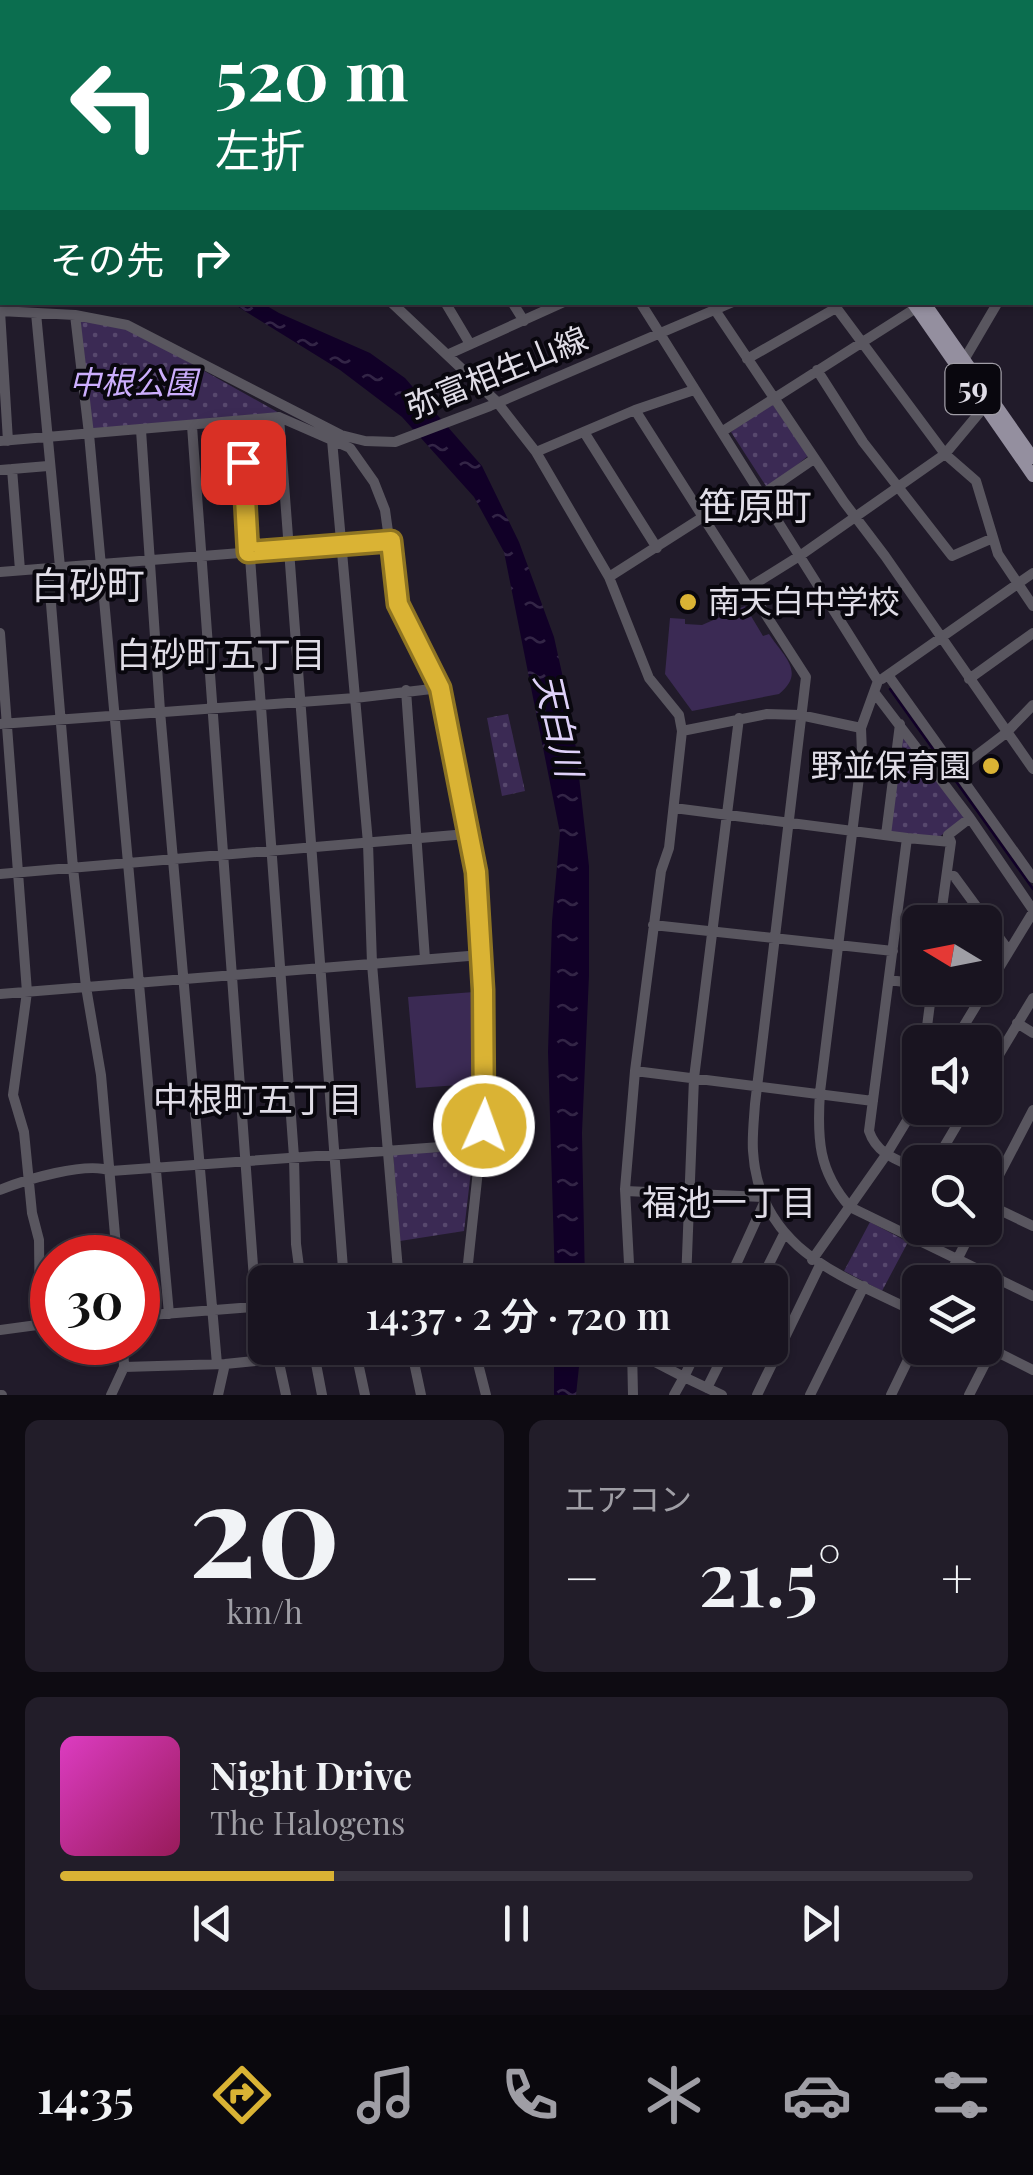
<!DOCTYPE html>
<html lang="ja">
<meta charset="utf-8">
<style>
:root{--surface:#191420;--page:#221d29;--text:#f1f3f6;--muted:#9f9ea5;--line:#37333e;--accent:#dab334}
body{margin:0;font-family:"Playfair Display","Noto Sans JP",serif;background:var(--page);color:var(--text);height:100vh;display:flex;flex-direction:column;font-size:38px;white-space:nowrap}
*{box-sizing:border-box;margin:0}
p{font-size:32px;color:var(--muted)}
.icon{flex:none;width:55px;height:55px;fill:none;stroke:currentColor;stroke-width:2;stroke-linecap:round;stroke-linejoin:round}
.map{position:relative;height:1395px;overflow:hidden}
.details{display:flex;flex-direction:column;gap:25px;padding:25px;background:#0e0b12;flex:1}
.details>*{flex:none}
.banner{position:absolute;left:0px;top:0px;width:1035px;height:305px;box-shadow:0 2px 8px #0004,0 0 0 2px var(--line);background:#0b6e4f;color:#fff;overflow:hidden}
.needle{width:65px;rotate:280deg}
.fabs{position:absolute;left:902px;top:905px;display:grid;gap:20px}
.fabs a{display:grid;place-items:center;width:100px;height:100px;border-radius:15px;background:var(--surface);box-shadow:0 2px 8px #0004,0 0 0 2px var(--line);font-size:50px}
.speed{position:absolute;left:30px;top:1235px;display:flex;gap:20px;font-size:50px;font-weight:700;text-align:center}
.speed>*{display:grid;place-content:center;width:130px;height:130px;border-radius:50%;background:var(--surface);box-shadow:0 2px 8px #0004,0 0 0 2px var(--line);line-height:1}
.speed .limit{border:15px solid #d22;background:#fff;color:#111}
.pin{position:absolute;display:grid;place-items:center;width:85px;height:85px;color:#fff;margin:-42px;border-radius:20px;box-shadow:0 5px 15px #0006}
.me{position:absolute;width:110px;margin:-55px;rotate:2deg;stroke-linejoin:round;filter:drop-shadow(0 0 8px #0008)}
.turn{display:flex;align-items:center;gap:35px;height:210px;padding:0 50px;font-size:45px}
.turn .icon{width:130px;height:130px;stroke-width:2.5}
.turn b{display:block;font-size:70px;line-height:85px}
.then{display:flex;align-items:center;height:95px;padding:0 50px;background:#0003;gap:20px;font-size:38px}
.big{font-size:75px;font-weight:600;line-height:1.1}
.details .card{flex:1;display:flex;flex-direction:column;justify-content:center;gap:15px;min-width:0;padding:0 35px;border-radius:15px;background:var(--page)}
.details .dial{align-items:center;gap:0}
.dial b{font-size:130px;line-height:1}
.song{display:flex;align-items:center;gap:30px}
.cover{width:120px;height:120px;border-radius:15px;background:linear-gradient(135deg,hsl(310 70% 55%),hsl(330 70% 35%))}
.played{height:10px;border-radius:5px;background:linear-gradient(90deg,var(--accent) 30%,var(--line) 30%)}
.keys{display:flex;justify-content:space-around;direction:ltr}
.heat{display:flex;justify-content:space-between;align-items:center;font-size:55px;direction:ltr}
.details .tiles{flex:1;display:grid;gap:25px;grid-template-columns:1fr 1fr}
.card:last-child{grid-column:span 2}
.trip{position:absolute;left:248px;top:1265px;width:540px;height:100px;border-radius:15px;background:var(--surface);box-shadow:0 2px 8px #0004,0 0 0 2px var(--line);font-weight:600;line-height:100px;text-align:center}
.menu{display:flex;height:160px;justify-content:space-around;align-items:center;background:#0a080d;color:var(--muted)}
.menu .icon{width:70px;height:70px}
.menu .active{color:var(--accent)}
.menu b{font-size:45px;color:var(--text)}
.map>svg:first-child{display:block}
.green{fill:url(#green-dots)}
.forest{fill:url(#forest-crowns)}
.pitch{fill:#3b2a54}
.water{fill:url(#water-ripples)}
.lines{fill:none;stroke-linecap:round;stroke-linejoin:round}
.stream{stroke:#110027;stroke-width:2.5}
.minor{stroke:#59565f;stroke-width:10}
.major{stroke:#948f9f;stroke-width:12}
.route-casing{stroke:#8e7422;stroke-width:25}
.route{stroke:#dab334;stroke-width:18}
.poi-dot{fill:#dab334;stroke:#09070e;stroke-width:4}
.labels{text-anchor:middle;stroke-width:8;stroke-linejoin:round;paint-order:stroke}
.shield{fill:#09070e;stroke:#a09da6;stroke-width:2.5}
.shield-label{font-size:30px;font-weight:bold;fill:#e0dde7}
.street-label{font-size:32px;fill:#e0dde7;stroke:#09070e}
.park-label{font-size:32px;font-style:italic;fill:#ccaefd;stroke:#09070e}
.poi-label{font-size:32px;fill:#e0dde7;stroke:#09070e;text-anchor:start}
.neighbourhood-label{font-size:35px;fill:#e0dde7;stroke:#09070e}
.water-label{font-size:35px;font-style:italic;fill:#dfd1f9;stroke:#09070e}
.quarter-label{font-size:38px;fill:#e0dde7;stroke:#09070e}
</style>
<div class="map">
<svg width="1033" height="1395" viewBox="0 0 1033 1395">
<defs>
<pattern id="green-dots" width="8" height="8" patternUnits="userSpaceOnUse" patternTransform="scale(2.5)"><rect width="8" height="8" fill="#3b2a54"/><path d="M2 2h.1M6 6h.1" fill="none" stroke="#57486d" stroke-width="1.8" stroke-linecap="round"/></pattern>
<pattern id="forest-crowns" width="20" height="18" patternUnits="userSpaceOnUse" patternTransform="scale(2.5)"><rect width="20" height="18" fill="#3b2a54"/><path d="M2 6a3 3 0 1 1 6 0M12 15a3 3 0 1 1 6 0" fill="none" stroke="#57486d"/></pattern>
<pattern id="water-ripples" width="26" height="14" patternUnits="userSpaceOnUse" patternTransform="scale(2.5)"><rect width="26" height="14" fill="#110027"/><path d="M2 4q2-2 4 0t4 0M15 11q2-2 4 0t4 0" fill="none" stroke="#332546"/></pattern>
</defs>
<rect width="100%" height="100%" fill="#211b2a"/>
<path class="green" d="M78,319L126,327L281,414L91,432Z
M769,404L773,405L808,456L770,487L766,486L731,432Z
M508,714L525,791L502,796L487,718Z
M902,733L966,817L939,837L890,832Z
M474,1145L464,1231L400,1241L393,1153Z
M870,1222L908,1242L882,1291L844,1271Z"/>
<path class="forest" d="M832,0H1033V98L1032,2Z"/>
<path class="pitch" d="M745,606L763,636L769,634C784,657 806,672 779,694L692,711L665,674L670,618L685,619V624L702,625Z
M474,992L478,1073L474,1074V1084L416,1088L408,997Z"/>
<path class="water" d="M232,303H262L279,313L370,353L405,378L482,466L519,542L554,637L573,723L589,866V976L582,1133L585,1282H555L548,1052L552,921L560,833L504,552L474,497L402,417L340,370Z
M554,1348H581L576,1395H554Z"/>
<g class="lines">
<path class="stream" d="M1032,155L1033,154
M890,689L1033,889"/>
<path class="minor" d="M18,0L19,2
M150,0L152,2
M256,0L258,2
M316,0L318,2
M381,0L382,2
M444,0L445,2
M513,0L515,2
M637,0V2
M738,0L739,2
M223,2L226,0
M269,2L273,0
M570,2V0
M784,2L790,0
M0,42L2,41
M0,85L2,97
M1032,144H1033
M0,173L2,172
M1032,253H1033
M391,302L497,402L536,452L609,577
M445,302L470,344
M512,302L524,321
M640,302L878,681L861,728L862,753L820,1092C817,1138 818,1171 850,1207L1033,1296
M832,302L945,454L976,481L998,554L1033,606
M715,310L844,502L885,556L1033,769
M36,313L60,567
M75,315L89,434L169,1314
M449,354L564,302
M747,359L836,308
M964,360L998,302
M817,370L863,442L952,556L993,538
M635,410L703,517
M279,417L344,1282
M230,423L243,462L294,1157L296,1244L301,1282
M192,426L256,1307
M141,430L160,711L217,1364
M723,431L916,308
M584,432L657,548
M332,440L368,843L372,964L399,1282
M0,441L279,417L350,448L374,482L385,510L398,604L440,688L476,872L480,914L486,1096L466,1282
M8,441L0,311L75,315L127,325L341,435L365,441L395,442L490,406L733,302
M536,452L635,410L694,390
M12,469L20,570
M0,470L48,466
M763,494L814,459
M48,568L73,868L86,987L101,1075L117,1258
M0,572L391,541
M748,588L801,555L945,454L985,406
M0,633L27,992L13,1095L24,1132L32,1213L39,1240L40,1324
M888,675L1033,878
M882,679L1033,573
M969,679L1033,633
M406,690L425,959
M874,692L970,818L1033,910
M0,724L355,698L440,688
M682,731L679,715L649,678L609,577L703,517L806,677L755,1104C754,1119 752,1136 753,1151C759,1251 843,1276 920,1314
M956,771L1006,733L1033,705
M674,808L907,838
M886,835L900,724
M951,842L948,835L970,818
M0,874L467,834
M947,874L954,876L1009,951
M653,925L893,951
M889,980L920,984
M0,994L481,955
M1017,1023L1033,1033
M962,1030L1001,1050
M925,1042L932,988
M954,1042L1033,912
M635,1071L873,1101
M985,1078L1033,998
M917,1102L920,1078
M935,1162L967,1108
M920,1170C898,1160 877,1155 869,1131L907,838L951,842L940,922
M0,1190C24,1180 87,1161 111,1171L482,1144
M625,1191L763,1197
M985,1202L1033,1110
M985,1203L1033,1226
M812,1260L886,1155L920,1099
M630,1282L625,1189L635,1071L661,871L669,848L682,731L767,714L800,715L861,728
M686,1282L694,1078L739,718
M728,1282L764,1203
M760,1282L784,1234
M946,1282L973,1228
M138,1316L265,1306
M0,1330L52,1323
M985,1346L1033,1370
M313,1348L322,1395
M355,1348L365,1395
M411,1348L421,1395
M474,1348L486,1395
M632,1348L633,1395
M698,1348L684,1377L722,1395
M632,1350L684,1377L674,1395
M278,1358L286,1395
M124,1367L225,1364L314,1355
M707,1388L727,1348
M0,1395H2
M111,1395L124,1367L123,1342
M218,1395L225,1364
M757,1395L820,1265
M810,1395L864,1286
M891,1395L920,1335
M969,1395L992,1350"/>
<path class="major" d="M700,0L702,2
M714,0L716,2
M912,302L1033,476
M924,302L1033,458"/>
</g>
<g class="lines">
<g class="route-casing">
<path id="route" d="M243,462L248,552L391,541L398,604L440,688L476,872L483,990L484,1126"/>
</g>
<use href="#route" class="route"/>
</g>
<g class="poi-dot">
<circle cx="688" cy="602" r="10"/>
<circle cx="991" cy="766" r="10"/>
</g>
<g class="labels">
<rect class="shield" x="945.5" y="364" width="55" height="50" rx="8"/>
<g class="shield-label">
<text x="973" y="399">59</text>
</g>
<g class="street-label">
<text transform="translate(497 373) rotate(-22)" y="11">弥富相生山線</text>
</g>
<g class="park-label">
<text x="133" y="394">中根公園</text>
</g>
<g class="poi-label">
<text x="708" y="613">南天白中学校</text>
<text x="971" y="777" text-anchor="end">野並保育園</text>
</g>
<g class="neighbourhood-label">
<text x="221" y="667">白砂町五丁目</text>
<text x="258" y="1112">中根町五丁目</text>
<text x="729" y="1215">福池一丁目</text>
</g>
<g class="water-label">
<text transform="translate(558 725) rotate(77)" y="12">天白川</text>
</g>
<g class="quarter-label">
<text x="755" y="520">笹原町</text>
<text x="88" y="599">白砂町</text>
</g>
</g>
</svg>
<div class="fabs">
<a><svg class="needle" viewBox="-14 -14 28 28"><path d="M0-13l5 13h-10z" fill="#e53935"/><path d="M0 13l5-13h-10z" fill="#9f9ea5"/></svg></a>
<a><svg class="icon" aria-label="sound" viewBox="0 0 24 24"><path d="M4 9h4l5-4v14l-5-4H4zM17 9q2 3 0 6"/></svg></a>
<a><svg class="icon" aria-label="search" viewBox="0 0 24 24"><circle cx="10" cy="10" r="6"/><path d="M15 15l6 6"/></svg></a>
<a><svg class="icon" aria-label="layers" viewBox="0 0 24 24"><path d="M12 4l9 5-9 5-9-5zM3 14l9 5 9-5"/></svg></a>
</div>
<div class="speed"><div class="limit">30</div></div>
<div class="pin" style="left:243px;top:462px;background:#d93025"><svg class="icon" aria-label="arrive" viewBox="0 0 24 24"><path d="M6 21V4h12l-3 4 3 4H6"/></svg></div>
<svg class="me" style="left:484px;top:1126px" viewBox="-20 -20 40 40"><circle r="17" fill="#dab334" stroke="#fff" stroke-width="3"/><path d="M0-11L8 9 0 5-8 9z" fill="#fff"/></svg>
<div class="trip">14:37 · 2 分 · 720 m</div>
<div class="banner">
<div class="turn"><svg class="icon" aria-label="left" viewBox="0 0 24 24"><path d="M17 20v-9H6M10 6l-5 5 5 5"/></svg><div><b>520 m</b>左折</div></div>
<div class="then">その先<svg class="icon" aria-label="right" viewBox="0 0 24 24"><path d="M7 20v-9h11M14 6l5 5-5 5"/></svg></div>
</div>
</div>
<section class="details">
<div class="tiles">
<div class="card dial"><b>20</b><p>km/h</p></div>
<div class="card"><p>エアコン</p>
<div class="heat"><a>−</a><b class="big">21.5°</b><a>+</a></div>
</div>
<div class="card">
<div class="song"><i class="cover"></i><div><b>Night Drive</b><p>The Halogens</p></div></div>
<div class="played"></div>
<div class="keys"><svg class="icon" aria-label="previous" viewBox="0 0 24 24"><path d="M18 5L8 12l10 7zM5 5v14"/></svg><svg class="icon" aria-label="pause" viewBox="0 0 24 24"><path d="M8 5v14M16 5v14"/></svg><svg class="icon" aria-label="next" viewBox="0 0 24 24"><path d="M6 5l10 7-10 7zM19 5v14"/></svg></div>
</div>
</div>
</section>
<nav class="menu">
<b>14:35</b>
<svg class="icon active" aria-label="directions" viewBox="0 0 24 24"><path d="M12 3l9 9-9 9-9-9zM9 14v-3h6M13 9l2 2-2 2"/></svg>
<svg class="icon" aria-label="music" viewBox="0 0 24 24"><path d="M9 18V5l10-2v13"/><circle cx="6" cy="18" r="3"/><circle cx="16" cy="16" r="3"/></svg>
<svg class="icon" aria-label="phone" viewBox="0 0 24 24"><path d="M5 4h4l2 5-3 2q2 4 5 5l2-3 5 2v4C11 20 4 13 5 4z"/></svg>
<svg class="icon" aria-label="climate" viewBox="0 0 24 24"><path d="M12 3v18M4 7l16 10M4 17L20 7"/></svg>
<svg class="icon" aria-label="car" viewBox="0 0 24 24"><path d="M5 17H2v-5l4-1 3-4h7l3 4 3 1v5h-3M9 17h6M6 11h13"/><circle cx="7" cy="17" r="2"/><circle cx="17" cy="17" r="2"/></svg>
<svg class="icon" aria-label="filters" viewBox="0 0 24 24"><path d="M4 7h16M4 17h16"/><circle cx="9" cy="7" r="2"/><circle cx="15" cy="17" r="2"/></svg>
</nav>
